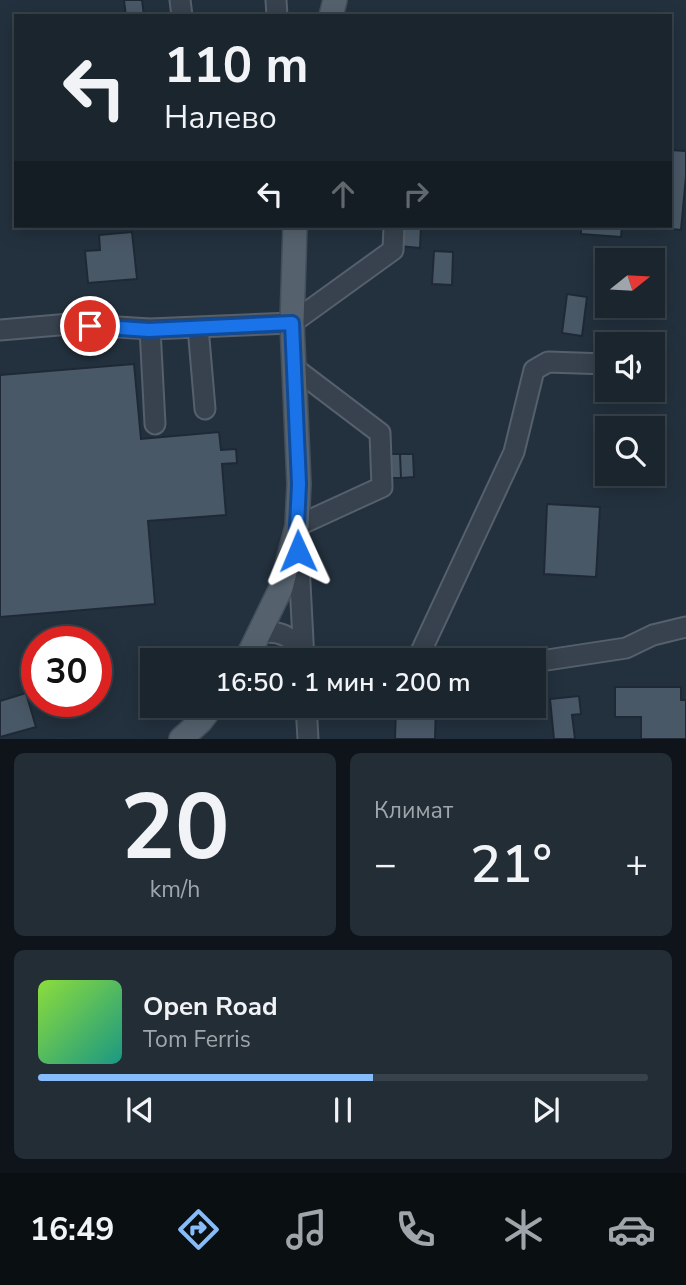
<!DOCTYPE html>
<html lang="ru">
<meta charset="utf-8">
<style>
:root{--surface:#1a252e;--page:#232d36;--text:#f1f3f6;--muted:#9fa5aa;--line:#38424a;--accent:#87bcfa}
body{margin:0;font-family:"Nunito Sans",sans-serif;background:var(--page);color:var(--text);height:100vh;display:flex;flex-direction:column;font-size:26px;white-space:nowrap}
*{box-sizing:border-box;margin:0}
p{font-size:23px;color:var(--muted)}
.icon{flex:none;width:38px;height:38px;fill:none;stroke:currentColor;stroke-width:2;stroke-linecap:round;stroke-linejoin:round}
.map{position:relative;height:739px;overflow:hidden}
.side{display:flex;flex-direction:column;gap:14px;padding:14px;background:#0e1419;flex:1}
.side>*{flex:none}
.guide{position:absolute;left:14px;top:14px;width:658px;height:214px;border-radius:0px;box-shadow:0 4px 18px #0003,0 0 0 2px var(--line);background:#1a252e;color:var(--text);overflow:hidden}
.needle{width:46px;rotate:72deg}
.tools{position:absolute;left:595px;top:248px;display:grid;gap:14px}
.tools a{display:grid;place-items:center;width:70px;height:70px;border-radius:0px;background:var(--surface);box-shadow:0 4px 18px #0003,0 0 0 2px var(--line);font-size:35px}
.speed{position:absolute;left:21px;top:626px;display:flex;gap:14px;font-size:35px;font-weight:700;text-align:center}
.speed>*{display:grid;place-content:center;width:91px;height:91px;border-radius:50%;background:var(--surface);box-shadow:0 4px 18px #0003,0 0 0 2px var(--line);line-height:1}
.speed .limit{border:10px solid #d22;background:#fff;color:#111}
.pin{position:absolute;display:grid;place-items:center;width:60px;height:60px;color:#fff;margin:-30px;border:4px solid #fff;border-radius:50%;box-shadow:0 2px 7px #0007}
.me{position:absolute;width:77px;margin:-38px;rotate:359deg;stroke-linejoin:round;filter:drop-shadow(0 0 5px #0008)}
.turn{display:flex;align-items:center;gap:24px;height:147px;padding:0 35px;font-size:32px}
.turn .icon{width:91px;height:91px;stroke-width:2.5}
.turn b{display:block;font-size:49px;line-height:60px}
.lanes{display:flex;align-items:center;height:66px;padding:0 35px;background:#0003;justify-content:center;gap:35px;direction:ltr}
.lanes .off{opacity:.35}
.big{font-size:52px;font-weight:600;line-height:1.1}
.side .card{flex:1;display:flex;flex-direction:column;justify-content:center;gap:10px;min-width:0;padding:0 24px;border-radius:10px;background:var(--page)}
.side .dial{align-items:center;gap:0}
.dial b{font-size:91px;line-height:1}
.song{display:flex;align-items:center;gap:21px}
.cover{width:84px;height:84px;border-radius:10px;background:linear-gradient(135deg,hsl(90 70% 55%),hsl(170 70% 35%))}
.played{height:7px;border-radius:4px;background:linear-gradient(90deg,var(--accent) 55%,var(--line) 55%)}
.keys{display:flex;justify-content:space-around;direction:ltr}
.heat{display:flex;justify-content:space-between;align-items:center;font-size:38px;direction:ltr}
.side .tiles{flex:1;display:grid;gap:14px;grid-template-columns:1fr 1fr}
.card:last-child{grid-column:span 2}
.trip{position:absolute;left:140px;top:648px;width:406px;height:70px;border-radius:0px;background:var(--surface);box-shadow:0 4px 18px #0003,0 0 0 2px var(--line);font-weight:600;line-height:70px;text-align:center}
.menu{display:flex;height:112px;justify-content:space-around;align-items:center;background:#0a0f12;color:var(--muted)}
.menu .icon{width:49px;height:49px}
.menu .active{color:var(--accent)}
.menu b{font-size:32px;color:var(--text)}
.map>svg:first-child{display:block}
.building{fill:#495867;stroke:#1e2935;stroke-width:2}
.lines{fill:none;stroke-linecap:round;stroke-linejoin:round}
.minor-casing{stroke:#55606c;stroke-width:23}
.major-casing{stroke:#434e5a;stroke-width:26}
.minor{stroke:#37424e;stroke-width:19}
.major{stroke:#55626e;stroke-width:23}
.route-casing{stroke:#114b97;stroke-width:18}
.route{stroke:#1a73e8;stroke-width:12}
</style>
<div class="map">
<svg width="686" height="739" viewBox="0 0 686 739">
<rect width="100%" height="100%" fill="#23313e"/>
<path class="building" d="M124,0H142L144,16H126Z
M670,150L686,151V176L681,230L642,226H670Z
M401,226H439V227L421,226L420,248L399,246Z
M581,226H622L621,237L581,234Z
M132,232L137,279L88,283L85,251L100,250L99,235Z
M434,251L453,252L452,285L432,284Z
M567,294L587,297L582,336L562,333Z
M134,364L141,439L219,432L221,450L236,449L237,463L222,464L226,515L148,521L155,604L0,617V375Z
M374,454H400L401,478H375Z
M400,454H413L414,477L401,478Z
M547,504L600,507L596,577L544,574Z
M615,687H681V700H686V739H641V717H615Z
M26,693L36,727L0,737V701Z
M579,696L581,714L572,715L575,739H554L550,699Z
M396,705H436L435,739H395Z"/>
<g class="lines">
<g class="minor-casing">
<path id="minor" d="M180,0L182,16
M276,0L277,16
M198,327L205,409
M150,329L155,424
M0,330L70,324L150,329L292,323L393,250L394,226
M293,367L380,433L382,487L297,526L304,660
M260,633C281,630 289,636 303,651
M417,660L514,452L534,370L548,362L607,364
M534,662L626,648L653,635L686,627
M306,705L308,739"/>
</g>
<g class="major-casing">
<path id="major" d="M331,16L335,0
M246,660L281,588L297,526L299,484L292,323L295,226
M181,739L201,721L213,705"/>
</g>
<use href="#minor" class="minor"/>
<use href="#major" class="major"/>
</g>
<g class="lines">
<g class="route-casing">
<path id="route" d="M90,326L149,330L292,323L299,484L297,526L298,551"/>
</g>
<use href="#route" class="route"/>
</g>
</svg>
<div class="tools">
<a><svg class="needle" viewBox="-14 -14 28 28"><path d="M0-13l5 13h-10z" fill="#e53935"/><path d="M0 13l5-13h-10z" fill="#9fa5aa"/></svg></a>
<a><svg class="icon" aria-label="sound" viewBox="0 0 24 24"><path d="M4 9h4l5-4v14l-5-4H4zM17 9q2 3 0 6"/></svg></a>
<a><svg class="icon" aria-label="search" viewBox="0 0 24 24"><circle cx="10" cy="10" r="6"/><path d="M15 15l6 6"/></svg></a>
</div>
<div class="speed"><div class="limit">30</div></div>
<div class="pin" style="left:90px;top:326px;background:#d93025"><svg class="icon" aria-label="arrive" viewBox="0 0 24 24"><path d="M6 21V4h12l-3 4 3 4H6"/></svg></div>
<svg class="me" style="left:298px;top:551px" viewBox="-20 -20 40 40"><path d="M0-17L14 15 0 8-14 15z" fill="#1a73e8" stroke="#fff" stroke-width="4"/></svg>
<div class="trip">16:50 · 1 мин · 200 m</div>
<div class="guide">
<div class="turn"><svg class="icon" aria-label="left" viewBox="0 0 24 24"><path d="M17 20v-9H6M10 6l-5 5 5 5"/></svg><div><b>110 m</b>Налево</div></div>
<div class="lanes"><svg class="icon" aria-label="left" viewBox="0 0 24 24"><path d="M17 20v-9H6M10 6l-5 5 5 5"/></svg><svg class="icon off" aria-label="ahead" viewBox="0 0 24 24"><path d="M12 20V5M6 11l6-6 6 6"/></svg><svg class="icon off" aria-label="right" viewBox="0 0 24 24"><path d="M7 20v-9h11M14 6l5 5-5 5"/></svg></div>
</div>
</div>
<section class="side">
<div class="tiles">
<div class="card dial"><b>20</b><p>km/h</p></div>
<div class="card"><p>Климат</p>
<div class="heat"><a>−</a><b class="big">21°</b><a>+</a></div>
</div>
<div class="card">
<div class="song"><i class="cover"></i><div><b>Open Road</b><p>Tom Ferris</p></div></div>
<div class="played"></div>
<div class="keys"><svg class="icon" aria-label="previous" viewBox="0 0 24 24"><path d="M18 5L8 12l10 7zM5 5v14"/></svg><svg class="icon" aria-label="pause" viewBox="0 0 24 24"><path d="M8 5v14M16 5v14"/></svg><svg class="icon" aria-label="next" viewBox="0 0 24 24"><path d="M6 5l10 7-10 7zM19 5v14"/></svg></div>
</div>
</div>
</section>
<nav class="menu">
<b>16:49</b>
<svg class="icon active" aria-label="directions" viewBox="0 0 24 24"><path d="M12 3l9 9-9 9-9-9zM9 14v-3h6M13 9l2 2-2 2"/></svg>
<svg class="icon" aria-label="music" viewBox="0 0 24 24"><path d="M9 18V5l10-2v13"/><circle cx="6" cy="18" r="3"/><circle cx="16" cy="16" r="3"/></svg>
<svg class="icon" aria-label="phone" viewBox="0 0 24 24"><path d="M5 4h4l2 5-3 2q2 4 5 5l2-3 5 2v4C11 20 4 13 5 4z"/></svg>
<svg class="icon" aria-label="climate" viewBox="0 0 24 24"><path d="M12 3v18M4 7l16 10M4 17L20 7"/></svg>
<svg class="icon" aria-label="car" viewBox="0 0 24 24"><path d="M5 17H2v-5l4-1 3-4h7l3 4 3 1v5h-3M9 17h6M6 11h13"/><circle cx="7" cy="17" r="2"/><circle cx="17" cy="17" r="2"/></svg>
</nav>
